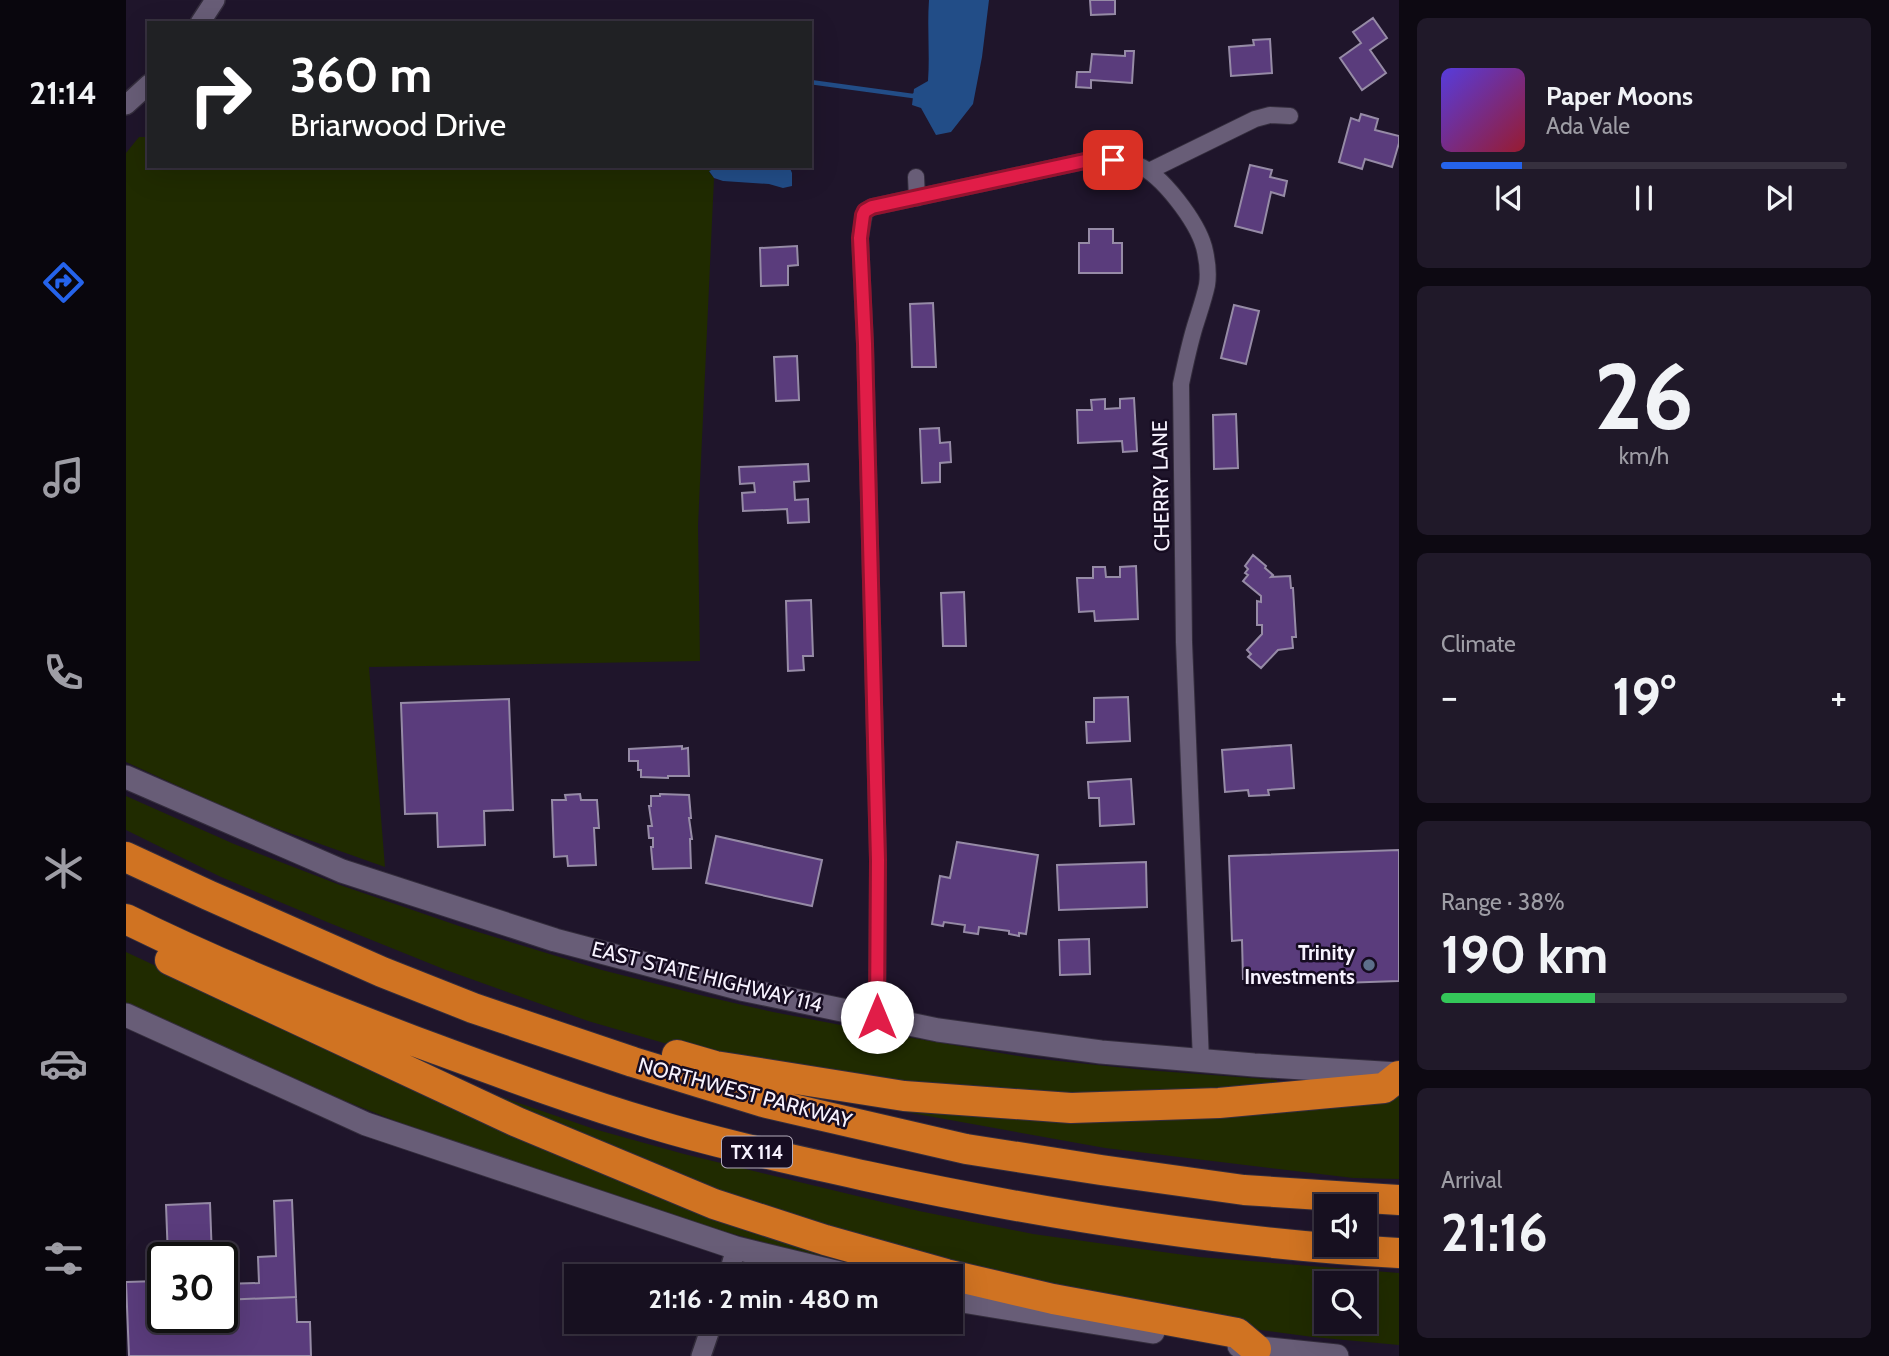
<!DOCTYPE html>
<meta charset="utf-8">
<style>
:root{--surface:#171020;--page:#201929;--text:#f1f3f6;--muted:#9e9da5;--line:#36303e;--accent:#2563eb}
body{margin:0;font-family:Cabin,sans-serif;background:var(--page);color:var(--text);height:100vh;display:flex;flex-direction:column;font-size:26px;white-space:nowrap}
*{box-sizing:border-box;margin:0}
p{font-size:23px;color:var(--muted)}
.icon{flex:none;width:38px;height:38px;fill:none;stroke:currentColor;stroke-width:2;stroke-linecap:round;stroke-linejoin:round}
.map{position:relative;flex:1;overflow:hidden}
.side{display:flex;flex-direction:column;gap:18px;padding:18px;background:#0d0912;width:490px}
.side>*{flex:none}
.banner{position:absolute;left:21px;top:21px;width:665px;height:147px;border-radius:0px;box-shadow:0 7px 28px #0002,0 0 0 2px var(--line);background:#202124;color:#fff;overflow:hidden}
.tools{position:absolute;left:1188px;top:1194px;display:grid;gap:14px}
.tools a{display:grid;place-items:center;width:63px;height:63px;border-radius:0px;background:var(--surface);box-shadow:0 7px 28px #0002,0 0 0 2px var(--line);font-size:35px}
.speed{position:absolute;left:21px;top:1242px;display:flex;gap:14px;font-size:35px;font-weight:700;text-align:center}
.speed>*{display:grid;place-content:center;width:91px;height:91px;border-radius:50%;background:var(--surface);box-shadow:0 7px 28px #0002,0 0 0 2px var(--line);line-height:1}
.speed .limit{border:4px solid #111;border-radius:10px;background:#fff;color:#111}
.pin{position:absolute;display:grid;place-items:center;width:60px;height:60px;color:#fff;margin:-30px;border-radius:14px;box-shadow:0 4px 10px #0006}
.me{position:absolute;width:77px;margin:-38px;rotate:0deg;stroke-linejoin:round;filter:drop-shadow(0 0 5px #0008)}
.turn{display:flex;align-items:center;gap:24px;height:147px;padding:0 28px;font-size:32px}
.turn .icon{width:91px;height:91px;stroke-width:2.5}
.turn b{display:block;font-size:49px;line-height:60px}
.big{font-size:52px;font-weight:800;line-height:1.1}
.side .widget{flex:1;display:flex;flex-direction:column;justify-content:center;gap:10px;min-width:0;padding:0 24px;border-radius:10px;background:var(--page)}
.side .dial{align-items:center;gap:0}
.dial b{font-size:91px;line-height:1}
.song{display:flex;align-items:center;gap:21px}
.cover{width:84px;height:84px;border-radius:10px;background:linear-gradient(135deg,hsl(250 70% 55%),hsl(350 70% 35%))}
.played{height:7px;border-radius:4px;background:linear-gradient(90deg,var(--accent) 20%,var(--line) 20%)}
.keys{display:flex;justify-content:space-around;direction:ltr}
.heat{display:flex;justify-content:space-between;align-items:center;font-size:38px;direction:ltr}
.charge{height:10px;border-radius:5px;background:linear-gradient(90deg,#34c759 38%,var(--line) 0)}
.trip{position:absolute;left:438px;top:1264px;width:399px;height:70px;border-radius:0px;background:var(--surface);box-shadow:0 7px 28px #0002,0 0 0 2px var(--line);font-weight:800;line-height:70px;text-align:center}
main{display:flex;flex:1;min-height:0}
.tabs{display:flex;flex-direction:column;width:126px;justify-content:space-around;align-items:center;background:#09060d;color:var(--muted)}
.tabs .icon{width:49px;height:49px}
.tabs .active{color:var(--accent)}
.tabs b{font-size:32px;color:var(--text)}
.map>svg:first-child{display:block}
.green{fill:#202b00;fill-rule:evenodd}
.water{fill:#224d87}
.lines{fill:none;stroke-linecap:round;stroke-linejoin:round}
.stream{stroke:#224d87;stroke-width:4.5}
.building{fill:#5a3c7c;stroke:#968ba6;stroke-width:2}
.minor-casing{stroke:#342d3d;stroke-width:18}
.tertiary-casing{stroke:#342d3d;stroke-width:22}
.secondary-casing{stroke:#342d3d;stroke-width:25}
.motorway-casing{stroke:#342d3d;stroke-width:32}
.minor{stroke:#685d77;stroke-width:16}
.tertiary{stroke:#685d77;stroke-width:19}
.secondary{stroke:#685d77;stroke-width:23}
.motorway{stroke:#d07322;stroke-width:30}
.route-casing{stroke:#92132f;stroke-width:18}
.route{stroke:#e11d48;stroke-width:12}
.service-dot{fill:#5c6f8a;stroke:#160c21;stroke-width:2.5}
.labels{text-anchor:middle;stroke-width:5;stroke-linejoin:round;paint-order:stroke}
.shield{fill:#160c21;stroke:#b4adbc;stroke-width:2}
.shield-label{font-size:19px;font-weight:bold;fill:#f7f2fe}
.street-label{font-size:21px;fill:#f7f2fe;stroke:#160c21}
.poi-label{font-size:21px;font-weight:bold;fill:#f7f2fe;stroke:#160c21;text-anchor:end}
</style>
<main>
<nav class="tabs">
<b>21:14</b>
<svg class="icon active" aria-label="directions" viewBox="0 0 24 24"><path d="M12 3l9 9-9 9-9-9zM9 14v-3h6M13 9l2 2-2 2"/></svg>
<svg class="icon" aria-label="music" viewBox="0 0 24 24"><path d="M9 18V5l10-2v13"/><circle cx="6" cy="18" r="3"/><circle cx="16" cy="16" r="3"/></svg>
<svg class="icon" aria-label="phone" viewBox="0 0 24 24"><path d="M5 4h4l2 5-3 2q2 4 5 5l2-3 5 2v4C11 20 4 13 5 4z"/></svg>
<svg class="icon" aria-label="climate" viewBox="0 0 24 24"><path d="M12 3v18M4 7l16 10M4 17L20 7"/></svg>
<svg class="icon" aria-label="car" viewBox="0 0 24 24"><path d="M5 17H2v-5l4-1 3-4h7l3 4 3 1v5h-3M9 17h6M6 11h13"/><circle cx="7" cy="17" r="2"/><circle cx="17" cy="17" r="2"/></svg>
<svg class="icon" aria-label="filters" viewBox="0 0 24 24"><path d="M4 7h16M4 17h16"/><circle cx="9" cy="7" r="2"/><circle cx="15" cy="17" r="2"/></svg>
</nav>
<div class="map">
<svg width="1273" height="1356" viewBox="0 0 1273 1356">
<rect width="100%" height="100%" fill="#1f152b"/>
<path class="green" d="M13,137H23V166H590V168L583,172L588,178L572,526L574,661L243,667L259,867L124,819L0,762V153Z
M0,796L108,844L214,885L336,927L476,970L578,996L647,1012L751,1032L904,1058L1019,1070L1151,1080V1088L1014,1096L802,1091L562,1050L462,1021L320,970L201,922L95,877L0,830Z
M0,952L146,1020L716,1255L715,1262C468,1202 228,1114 0,1003Z
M1273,1092V1179L1227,1178L979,1148L730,1103Z
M370,1095L468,1129L558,1154L793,1211L907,1234L1073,1257L1273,1273V1345L1187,1337L1096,1325L662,1222L367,1098ZM1200,1283H1239V1321H1200Z"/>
<path class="water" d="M803,0H863L856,57L847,104L825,132L810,135L795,108L786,105L788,89L802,81C804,54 801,27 803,0Z
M590,166H663L666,173V186L657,188L643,184L597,181L588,178L583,171L590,168Z"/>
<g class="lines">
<path class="stream" d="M684,82L787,96L790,94"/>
</g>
<path class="building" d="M964,0H989V14L965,15Z
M1247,18L1261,38L1244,50L1260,73L1236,90L1214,58L1235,43L1227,32Z
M1144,39L1146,73L1105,76L1103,47L1128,45L1127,40Z
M999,51H1008L1006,83L965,80V88L950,87L951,72H964L966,54L999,56Z
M1235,114L1252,119L1249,130L1273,136V143L1266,167L1239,159L1236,169L1213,162L1225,118L1233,121Z
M1124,165L1146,170L1144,177L1161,181L1158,196L1145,192L1136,233L1109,226Z
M963,229H987V243H996V273H953V243H963Z
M671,246L672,265L662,266V285L635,286L634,248Z
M807,303L810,367H786L784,304Z
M1108,305L1133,311L1120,364L1095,358Z
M671,356L673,400L650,401L648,357Z
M1008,398L1011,451L997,452L996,441L952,443L951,410H966L965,400L979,399V409L994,408V399Z
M1110,414L1112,468L1088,469L1087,415Z
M813,428L814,443L824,442L825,462L814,463V482L796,483L794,429Z
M682,464L683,481L668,482L669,500L682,499L683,522L662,523L661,509L617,511L616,493L629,492L628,483L614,484L613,467Z
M1127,555L1140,566L1139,568L1147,575L1145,577L1164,576L1165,588H1167L1170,637H1166L1167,648L1152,650L1135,668L1122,657L1125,654L1121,650L1136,634V625H1131V601L1135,602V596L1117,581L1122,575L1119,573L1122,569L1119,566Z
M1010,566L1012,619L969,621L968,611L953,612L951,578H967V567H979L980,577H994V567Z
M838,592L840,646H817L815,593Z
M685,600L687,656H677L678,670L662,671L660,601Z
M1002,697L1004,741L961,743L960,722H968V698Z
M383,699L387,810L358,811L359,845L312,847L311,813L279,814L275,703Z
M1165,745L1168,788L1142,790L1143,795L1123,796L1122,790L1099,792L1096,750Z
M556,746V749L562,748L563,776H542V778L515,777V770H512V761H503V749Z
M1005,779L1008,824L974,826L973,798H963L962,782Z
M454,794L455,800H471L473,828H468L470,865L442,866L441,856L428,857L426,800H440L439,795Z
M534,794L563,795L565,818H563L566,839H564L565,868L527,869L525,847H527V838H523L522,826H526L523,806H525V796H534Z
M590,836L696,860L686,906L580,883Z
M831,842L912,855L900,934L893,933V936L883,934V931L853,927L852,934L838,932L839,925L818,922L817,926L806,924L814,876L824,878Z
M1273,850V981L1215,983V980L1133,983V978L1117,979L1116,940L1106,941L1103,856Z
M1020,862L1021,907L933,910L931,865Z
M963,939L964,974L934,975L933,940Z
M166,1200L170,1297L96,1300V1284L133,1283L132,1257L150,1256L148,1201Z
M84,1203L86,1258H42L40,1205Z
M32,1281H37V1318H96V1300L170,1297L171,1322H184L185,1356H3L0,1282Z"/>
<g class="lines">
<g class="minor-casing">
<path id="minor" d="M1023,171L1129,119L1144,115L1164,116
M790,177L791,198
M751,1017L752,860L739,344L734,238L738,215L739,211L746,207L968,159C982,160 998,160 1011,165C1036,174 1071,222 1078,247C1081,259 1083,272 1081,285C1078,299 1073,313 1069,326C1063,346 1059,365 1055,384L1058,642L1075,1061"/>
</g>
<g class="tertiary-casing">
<path id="tertiary" d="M74,23L89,0
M0,105L23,84
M602,1276L610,1248
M575,1356L587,1321"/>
</g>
<g class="secondary-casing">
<path id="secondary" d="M0,777L216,871L429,940L615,989L812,1030L975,1052L1128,1065L1273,1074
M0,1015L240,1124L610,1248L726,1276
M824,1299L1027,1332
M1113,1346L1211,1356"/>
</g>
<g class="motorway-casing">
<path id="motorway" d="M0,857L82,895L256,972L347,1008L507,1062L637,1102L840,1149L975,1170L1118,1190L1273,1200
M0,919C93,965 191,1004 288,1041C367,1070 446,1100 527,1124C597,1145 669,1160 740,1176C916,1214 1093,1243 1273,1253
M44,960L391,1122L588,1204L699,1240L820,1274L927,1299L1111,1333L1130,1349
M551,1055L589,1066L778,1096L945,1108L1093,1103L1258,1088L1273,1076"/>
</g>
<use href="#minor" class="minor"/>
<use href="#tertiary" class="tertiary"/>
<use href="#secondary" class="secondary"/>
<use href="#motorway" class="motorway"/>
</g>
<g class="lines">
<g class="route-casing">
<path id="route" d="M751,1017L752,860L739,344L734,238L737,215L739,211L746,207L968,159L987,160"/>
</g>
<use href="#route" class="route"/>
</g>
<circle class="service-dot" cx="1243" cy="965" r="7"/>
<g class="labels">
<rect class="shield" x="596" y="1136.5" width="70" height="31" rx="5"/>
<g class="shield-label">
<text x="631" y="1159">TX 114</text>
</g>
<g class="street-label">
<text transform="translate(1035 486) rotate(-91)" y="7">CHERRY LANE</text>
<text transform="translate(581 977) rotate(14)" y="7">EAST STATE HIGHWAY 114</text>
<text transform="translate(619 1093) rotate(15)" y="7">NORTHWEST PARKWAY</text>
</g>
<g class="poi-label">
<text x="1229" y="960">Trinity<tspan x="1229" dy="24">Investments</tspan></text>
</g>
</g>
</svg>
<div class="tools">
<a><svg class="icon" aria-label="sound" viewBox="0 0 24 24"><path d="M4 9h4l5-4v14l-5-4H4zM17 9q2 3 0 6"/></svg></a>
<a><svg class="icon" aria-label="search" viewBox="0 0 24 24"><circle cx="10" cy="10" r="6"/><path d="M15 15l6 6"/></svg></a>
</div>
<div class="speed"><div class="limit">30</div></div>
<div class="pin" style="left:987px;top:160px;background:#d93025"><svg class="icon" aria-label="arrive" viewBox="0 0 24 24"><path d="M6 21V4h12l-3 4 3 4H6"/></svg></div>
<svg class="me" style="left:751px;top:1017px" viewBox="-20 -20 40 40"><circle r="19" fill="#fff"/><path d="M0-13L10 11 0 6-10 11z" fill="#e11d48"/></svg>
<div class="trip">21:16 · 2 min · 480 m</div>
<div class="banner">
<div class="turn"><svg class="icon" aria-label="right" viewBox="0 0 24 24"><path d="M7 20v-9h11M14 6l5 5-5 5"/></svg><div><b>360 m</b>Briarwood Drive</div></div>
</div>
</div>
<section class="side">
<div class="widget">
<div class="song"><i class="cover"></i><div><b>Paper Moons</b><p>Ada Vale</p></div></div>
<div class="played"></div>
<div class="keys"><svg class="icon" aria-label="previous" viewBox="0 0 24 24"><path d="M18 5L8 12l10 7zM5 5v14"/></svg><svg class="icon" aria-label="pause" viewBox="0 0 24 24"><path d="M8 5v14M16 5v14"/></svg><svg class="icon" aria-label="next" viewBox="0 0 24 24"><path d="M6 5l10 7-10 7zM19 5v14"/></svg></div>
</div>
<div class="widget dial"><b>26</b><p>km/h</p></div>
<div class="widget"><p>Climate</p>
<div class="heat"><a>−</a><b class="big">19°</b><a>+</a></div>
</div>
<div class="widget"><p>Range · 38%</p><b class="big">190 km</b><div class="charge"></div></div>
<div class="widget"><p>Arrival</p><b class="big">21:16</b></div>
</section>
</main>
